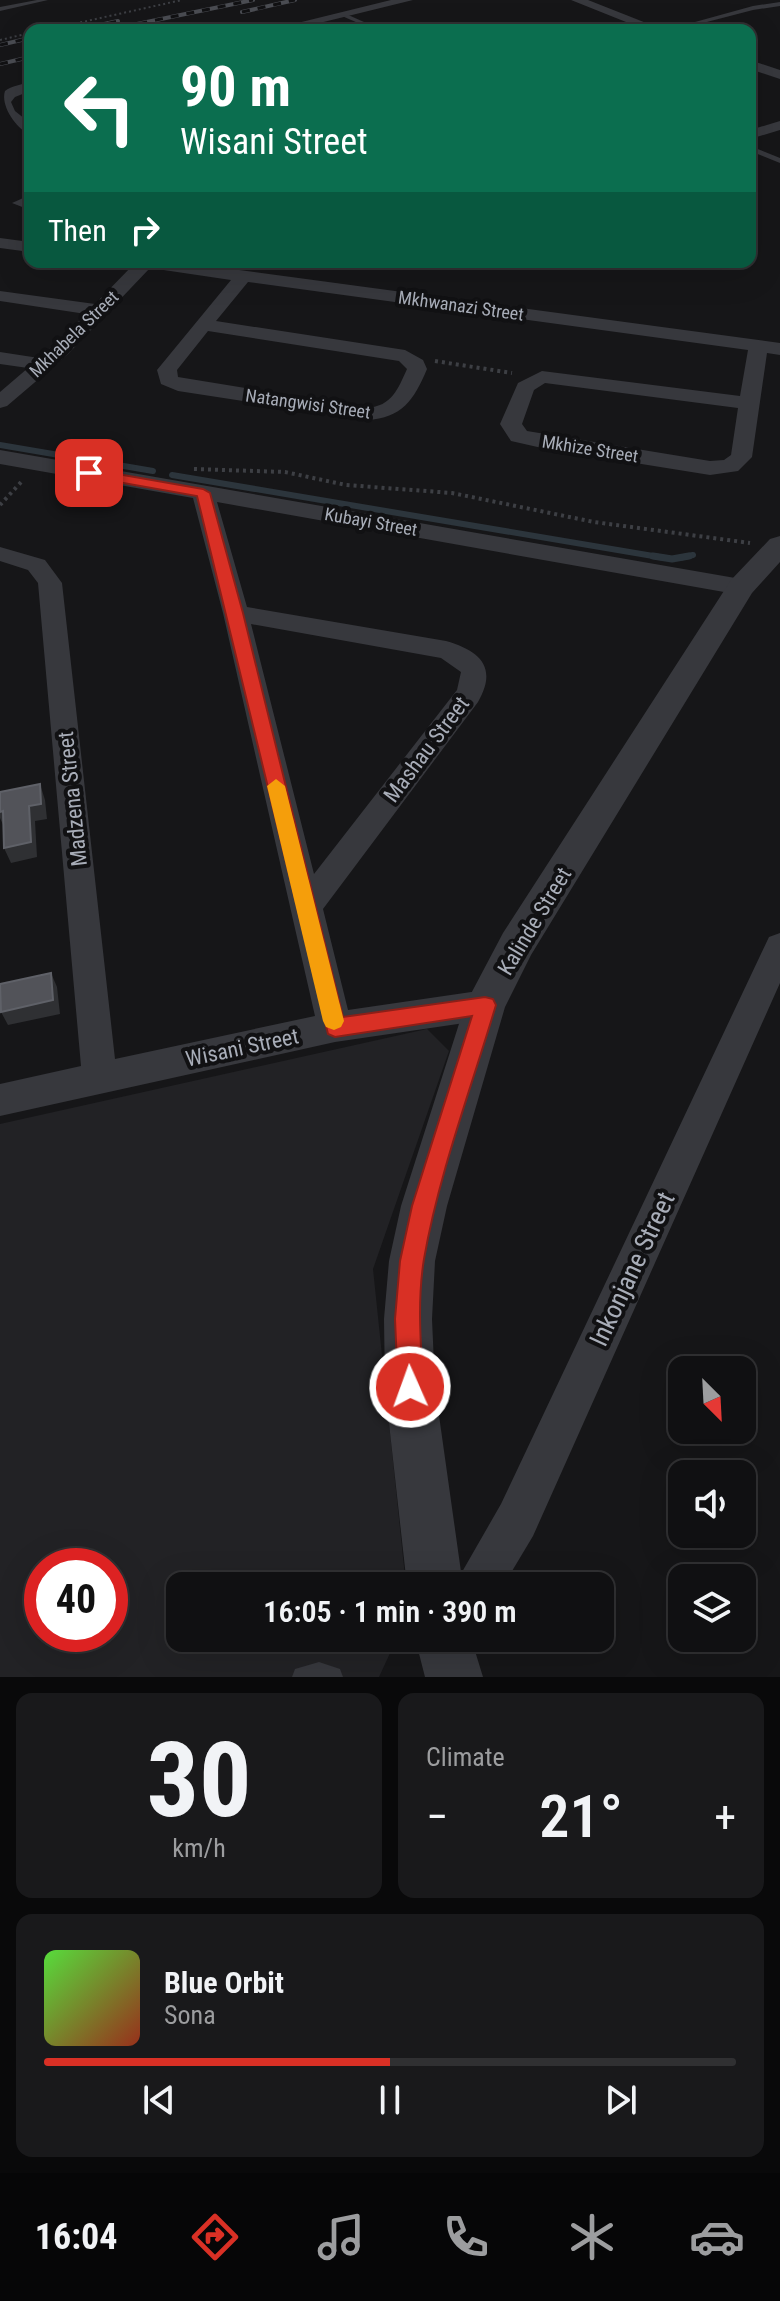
<!DOCTYPE html>
<meta charset="utf-8">
<style>
:root{--surface:#101012;--page:#19191b;--text:#f1f3f6;--muted:#9c9d9f;--line:#303032;--accent:#d93025}
body{margin:0;font-family:"Roboto Condensed",sans-serif;background:var(--page);color:var(--text);height:100vh;display:flex;flex-direction:column;font-size:30px;white-space:nowrap}
*{box-sizing:border-box;margin:0}
p{font-size:26px;color:var(--muted)}
.icon{flex:none;width:44px;height:44px;fill:none;stroke:currentColor;stroke-width:2;stroke-linecap:round;stroke-linejoin:round}
.map{position:relative;height:1677px;overflow:hidden}
.side{display:flex;flex-direction:column;gap:16px;padding:16px;background:#09090a;flex:1}
.side>*{flex:none}
.top-card{position:absolute;left:24px;top:24px;width:732px;height:244px;border-radius:16px;box-shadow:0 8px 32px #0002,0 0 0 2px var(--line);background:#0b6e4f;color:#fff;overflow:hidden}
.needle{width:52px;rotate:156deg}
.buttons{position:absolute;left:668px;top:1356px;display:grid;gap:16px}
.buttons a{display:grid;place-items:center;width:88px;height:88px;border-radius:16px;background:var(--surface);box-shadow:0 8px 32px #0002,0 0 0 2px var(--line);font-size:40px}
.speed{position:absolute;left:24px;top:1548px;display:flex;gap:16px;font-size:40px;font-weight:700;text-align:center}
.speed>*{display:grid;place-content:center;width:104px;height:104px;border-radius:50%;background:var(--surface);box-shadow:0 8px 32px #0002,0 0 0 2px var(--line);line-height:1}
.speed .limit{border:12px solid #d22;background:#fff;color:#111}
.pin{position:absolute;display:grid;place-items:center;width:68px;height:68px;color:#fff;margin:-34px;border-radius:16px;box-shadow:0 4px 12px #0006}
.me{position:absolute;width:88px;margin:-44px;rotate:358deg;stroke-linejoin:round;filter:drop-shadow(0 0 6px #0008)}
.turn{display:flex;align-items:center;gap:28px;height:168px;padding:0 24px;font-size:36px}
.turn .icon{width:104px;height:104px;stroke-width:2.5}
.turn b{display:block;font-size:56px;line-height:68px}
.then{display:flex;align-items:center;height:76px;padding:0 24px;background:#0003;gap:16px;font-size:30px}
.big{font-size:60px;font-weight:600;line-height:1.1}
.side .widget{flex:1;display:flex;flex-direction:column;justify-content:center;gap:12px;min-width:0;padding:0 28px;border-radius:16px;background:var(--page)}
.side .dial{align-items:center;gap:0}
.dial b{font-size:104px;line-height:1}
.song{display:flex;align-items:center;gap:24px}
.cover{width:96px;height:96px;border-radius:12px;background:linear-gradient(135deg,hsl(110 70% 55%),hsl(10 70% 35%))}
.played{height:8px;border-radius:4px;background:linear-gradient(90deg,var(--accent) 50%,var(--line) 50%)}
.keys{display:flex;justify-content:space-around;direction:ltr}
.heat{display:flex;justify-content:space-between;align-items:center;font-size:44px;direction:ltr}
.side .tiles{flex:1;display:grid;gap:16px;grid-template-columns:1fr 1fr}
.widget:last-child{grid-column:span 2}
.trip{position:absolute;left:166px;top:1572px;width:448px;height:80px;border-radius:16px;background:var(--surface);box-shadow:0 8px 32px #0002,0 0 0 2px var(--line);font-weight:600;line-height:80px;text-align:center}
.menu{display:flex;height:128px;justify-content:space-around;align-items:center;background:#060607;color:var(--muted)}
.menu .icon{width:56px;height:56px}
.menu .on{color:var(--accent)}
.menu b{font-size:36px;color:var(--text)}
.map>svg:first-child{display:block}
.built{fill:#222225;fill-rule:evenodd}
.lines{fill:none;stroke-linecap:round;stroke-linejoin:round}
.stream-far1{stroke:#2c353c;stroke-width:6}
.stream{stroke:#2c353c;stroke-width:7}
.path-far1{stroke:#3d3f44;stroke-width:2;stroke-dasharray:2 3;stroke-linecap:butt}
.path{stroke:#3d3f44;stroke-width:4;stroke-dasharray:3 4;stroke-linecap:butt}
.service{fill:#37383d;fill-rule:evenodd}
.minor{fill:#37383d;fill-rule:evenodd}
.tertiary{fill:#37383d;fill-rule:evenodd}
.rail-casing{stroke:#4a4c52;stroke-width:4}
.rail{stroke:#111113;stroke-width:3;stroke-dasharray:8;stroke-linecap:butt}
.shaded-wall{fill:#2f3033}
.building{fill:#525359;stroke:#5f6168;stroke-width:2}
.route{fill:#d93025;stroke:#8d1f18;stroke-width:2}
.slow{fill:#f59e0b}
.labels{text-anchor:middle;stroke-width:8;stroke-linejoin:round;paint-order:stroke}
.far-street-label{font-size:18px;fill:#a8adb8;stroke:#111113}
.street-label{font-size:22px;fill:#a8adb8;stroke:#111113}
.near-street-label{font-size:26px;fill:#a8adb8;stroke:#111113}
</style>
<div class="map">
<svg width="780" height="1677" viewBox="0 0 780 1677">
<rect width="100%" height="100%" fill="#161618"/>
<path class="built" d="M427,1029L449,1051L373,1269L406,1586H180V1638H397L379,1677H0V1124ZM42,1566H110V1634H42Z"/>
<g class="lines">
<path class="stream-far1" d="M0,445L153,471
M172,475L665,558
M679,558L693,555"/>
<path class="stream" d="M653,556L672,559L689,556"/>
<path class="path-far1" d="M46,30L182,0
M0,40L30,33"/>
<path class="path" d="M435,361L512,373
M194,469L285,472L346,485L452,493L594,522L750,543
M0,505L23,480"/>
<path class="service" d="M37,0H48L0,11V7Z
M780,2V6L753,10L676,30H666L753,6Z
M342,14H346L382,30H374L342,16Z
M750,146L780,158V163L750,151Z
M30,195V200L23,203L30,205V210L12,203Z
M656,262H664V263L660,265Z
M319,1662L340,1669L343,1677H292L295,1669Z"/>
<path class="minor" d="M391,0H413L291,30H269Z
M571,0H588L664,30H646Z
M750,60L780,70V79L750,69Z
M30,82V91L15,97L11,102L15,111L30,123V134C17,130 0,106 5,91C11,86 23,84 30,82Z
M780,121V130L750,139V130Z
M0,238L30,242V252L0,248Z
M132,262H180L780,343V355L767,353L752,457L738,471L710,475L542,448L511,441L500,424L518,383L542,371L740,396L748,350L248,282L216,321L405,350L423,360L427,369C414,400 402,418 367,420L178,391L161,384L157,370L231,280L150,268L68,354L7,406L0,408V392L28,368L0,364V352L39,358L86,314L0,301V291L95,304L134,264ZM208,331L399,361L407,369C398,389 392,406 367,408L178,377L177,370ZM545,383L738,408L731,455L724,460L710,461L527,431L522,424L534,390Z
M0,450L741,579L750,581L753,587L750,593L741,595L217,502L247,607L446,641C480,651 498,667 478,702L323,909L348,1010L485,990L497,995L502,1005L497,1015L485,1020L335,1042L0,1116V1084L81,1066L38,583L28,570L0,561V547L45,560L62,583L115,1059L315,1016L223,613L193,498L0,464ZM251,624L441,658L461,672L457,690L314,874Z
M780,933V983L533,1536L503,1586H454L501,1504L769,937Z"/>
<path class="tertiary" d="M780,536V562L752,593L531,955L505,1007L447,1206L435,1261L432,1319L435,1387L463,1586H407L385,1387L384,1319L389,1261L401,1206L465,1005L503,933L731,580L770,539Z
M415,1638H471L483,1677H425Z"/>
<g class="rail-casing">
<path id="rail" d="M242,12L295,0
M77,30L118,21
M108,30L253,0
M0,45L30,38
M0,64L30,57"/>
</g>
<use href="#rail" class="rail"/>
</g>
<path class="shaded-wall" d="M40,784L45,800L47,819L35,821L37,857L11,863L4,848L29,806Z
M3,811L4,827L0,818V812Z
M51,973L57,987L60,1014L8,1025L1,1012Z"/>
<path class="building" d="M40,784L41,804L29,806L31,842L4,848L3,811L0,812V792Z
M51,973L53,1000L1,1012L0,984Z"/>
<path class="route" d="M89,469L203,489L210,493L243,613L343,1017L485,997L493,999L496,1005C471,1089 439,1173 424,1259C417,1301 421,1345 423,1387L419,1396L410,1400L401,1396L398,1387L395,1319L400,1261L412,1206L472,1016L335,1037L328,1034L197,496L84,476L82,473Z"/>
<path class="slow" d="M276,779L285,786L344,1021L341,1027L334,1030L326,1027L323,1021L267,786Z"/>
<g class="labels">
<g class="far-street-label">
<text transform="translate(461 306) rotate(8)" y="6">Mkhwanazi Street</text>
<text transform="translate(74 334) rotate(-44)" y="6">Mkhabela Street</text>
<text transform="translate(308 404) rotate(8)" y="6">Natangwisi Street</text>
<text transform="translate(590 449) rotate(9)" y="6">Mkhize Street</text>
<text transform="translate(371 522) rotate(10)" y="6">Kubayi Street</text>
</g>
<g class="street-label">
<text transform="translate(426 749) rotate(-53)" y="8">Mashau Street</text>
<text transform="translate(72 799) rotate(-96)" y="8">Madzena Street</text>
<text transform="translate(534 921) rotate(-59)" y="8">Kalinde Street</text>
<text transform="translate(242 1047) rotate(-12)" y="8">Wisani Street</text>
</g>
<g class="near-street-label">
<text transform="translate(632 1269) rotate(-65)" y="9">Inkonjane Street</text>
</g>
</g>
</svg>
<div class="buttons">
<a><svg class="needle" viewBox="-14 -14 28 28"><path d="M0-13l5 13h-10z" fill="#e53935"/><path d="M0 13l5-13h-10z" fill="#9c9d9f"/></svg></a>
<a><svg class="icon" aria-label="sound" viewBox="0 0 24 24"><path d="M4 9h4l5-4v14l-5-4H4zM17 9q2 3 0 6"/></svg></a>
<a><svg class="icon" aria-label="layers" viewBox="0 0 24 24"><path d="M12 4l9 5-9 5-9-5zM3 14l9 5 9-5"/></svg></a>
</div>
<div class="speed"><div class="limit">40</div></div>
<div class="pin" style="left:89px;top:473px;background:#d93025"><svg class="icon" aria-label="arrive" viewBox="0 0 24 24"><path d="M6 21V4h12l-3 4 3 4H6"/></svg></div>
<svg class="me" style="left:410px;top:1387px" viewBox="-20 -20 40 40"><circle r="17" fill="#d93025" stroke="#fff" stroke-width="3"/><path d="M0-11L8 9 0 5-8 9z" fill="#fff"/></svg>
<div class="trip">16:05 · 1 min · 390 m</div>
<div class="top-card">
<div class="turn"><svg class="icon" aria-label="left" viewBox="0 0 24 24"><path d="M17 20v-9H6M10 6l-5 5 5 5"/></svg><div><b>90 m</b>Wisani Street</div></div>
<div class="then">Then<svg class="icon" aria-label="right" viewBox="0 0 24 24"><path d="M7 20v-9h11M14 6l5 5-5 5"/></svg></div>
</div>
</div>
<section class="side">
<div class="tiles">
<div class="widget dial"><b>30</b><p>km/h</p></div>
<div class="widget"><p>Climate</p>
<div class="heat"><a>−</a><b class="big">21°</b><a>+</a></div>
</div>
<div class="widget">
<div class="song"><i class="cover"></i><div><b>Blue Orbit</b><p>Sona</p></div></div>
<div class="played"></div>
<div class="keys"><svg class="icon" aria-label="previous" viewBox="0 0 24 24"><path d="M18 5L8 12l10 7zM5 5v14"/></svg><svg class="icon" aria-label="pause" viewBox="0 0 24 24"><path d="M8 5v14M16 5v14"/></svg><svg class="icon" aria-label="next" viewBox="0 0 24 24"><path d="M6 5l10 7-10 7zM19 5v14"/></svg></div>
</div>
</div>
</section>
<nav class="menu">
<b>16:04</b>
<svg class="icon on" aria-label="directions" viewBox="0 0 24 24"><path d="M12 3l9 9-9 9-9-9zM9 14v-3h6M13 9l2 2-2 2"/></svg>
<svg class="icon" aria-label="music" viewBox="0 0 24 24"><path d="M9 18V5l10-2v13"/><circle cx="6" cy="18" r="3"/><circle cx="16" cy="16" r="3"/></svg>
<svg class="icon" aria-label="phone" viewBox="0 0 24 24"><path d="M5 4h4l2 5-3 2q2 4 5 5l2-3 5 2v4C11 20 4 13 5 4z"/></svg>
<svg class="icon" aria-label="climate" viewBox="0 0 24 24"><path d="M12 3v18M4 7l16 10M4 17L20 7"/></svg>
<svg class="icon" aria-label="car" viewBox="0 0 24 24"><path d="M5 17H2v-5l4-1 3-4h7l3 4 3 1v5h-3M9 17h6M6 11h13"/><circle cx="7" cy="17" r="2"/><circle cx="17" cy="17" r="2"/></svg>
</nav>
